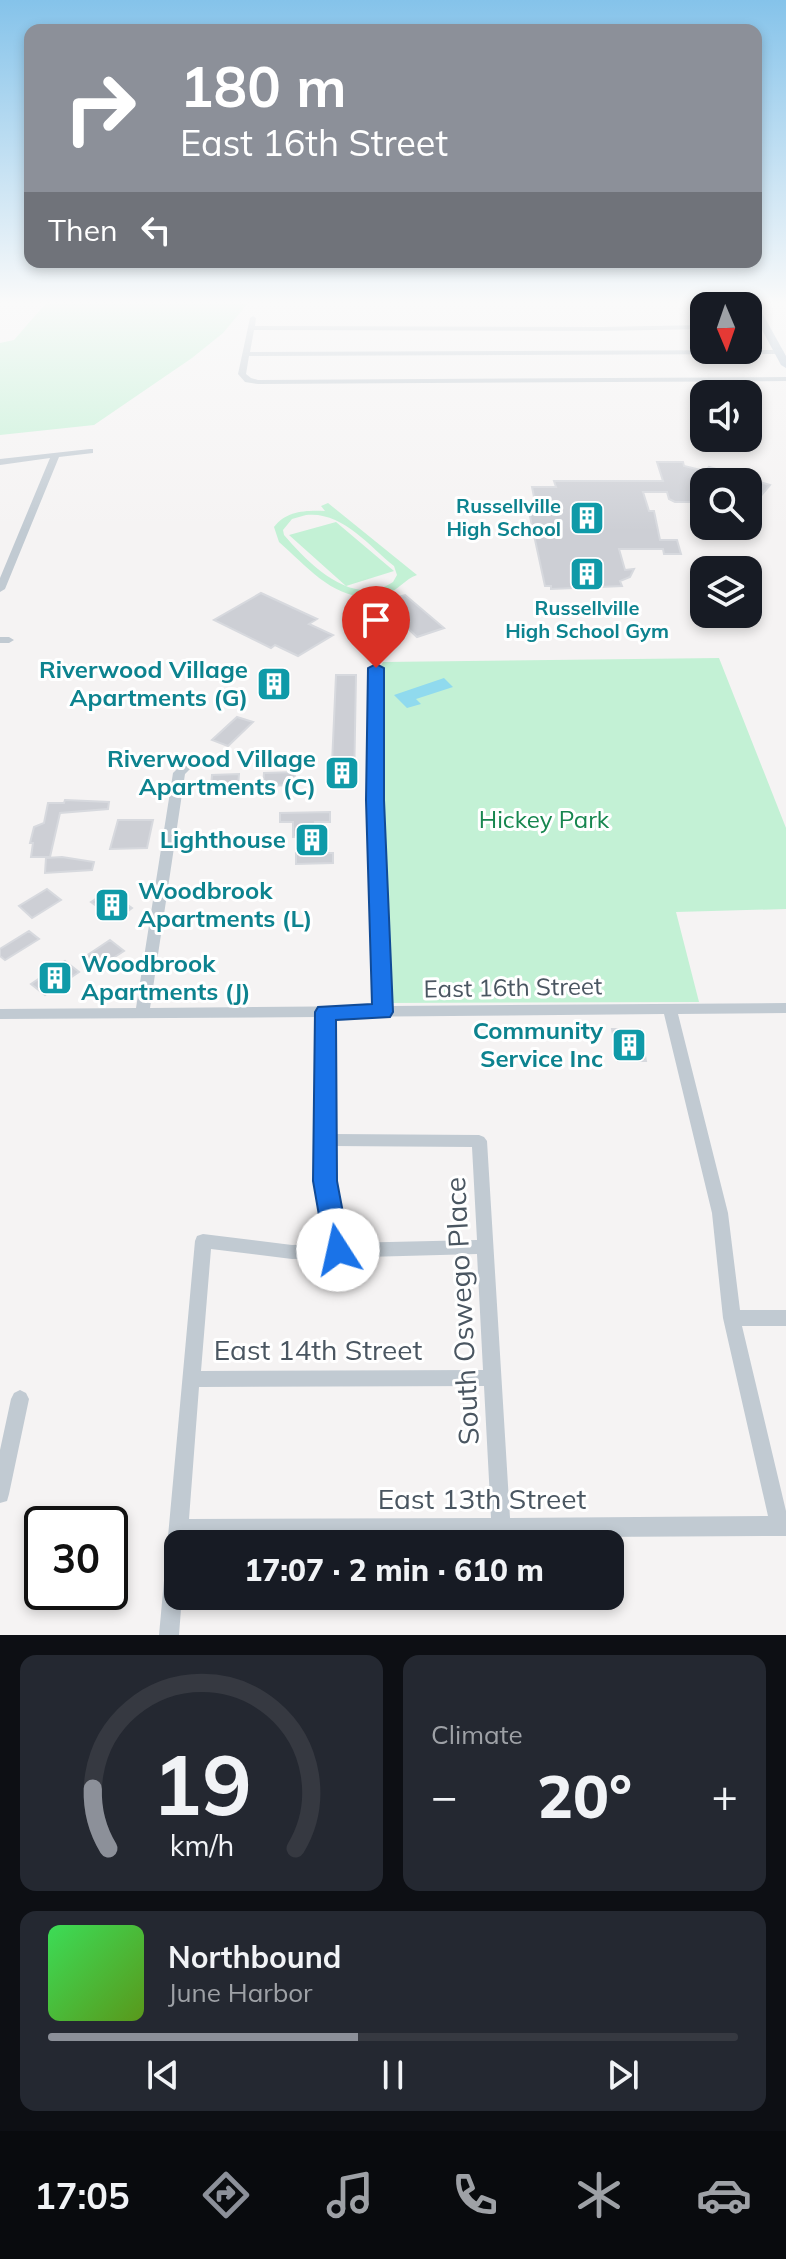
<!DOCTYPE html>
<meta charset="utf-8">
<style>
:root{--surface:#171b24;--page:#242831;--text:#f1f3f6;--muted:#9ea1a6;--line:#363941;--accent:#8c9099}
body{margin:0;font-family:Mulish,sans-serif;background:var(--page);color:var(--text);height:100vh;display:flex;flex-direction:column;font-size:30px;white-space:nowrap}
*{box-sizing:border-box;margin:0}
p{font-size:26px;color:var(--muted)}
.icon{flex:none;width:44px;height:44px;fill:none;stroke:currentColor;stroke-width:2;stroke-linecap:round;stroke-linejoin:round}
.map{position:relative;height:1635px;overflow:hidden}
.side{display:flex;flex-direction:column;gap:20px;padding:20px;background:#0d0f14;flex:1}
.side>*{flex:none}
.guide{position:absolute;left:24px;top:24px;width:738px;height:244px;border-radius:16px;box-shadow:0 4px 12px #0003;background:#8c9099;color:#fff;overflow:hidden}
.needle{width:52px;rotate:178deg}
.fabs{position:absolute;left:690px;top:292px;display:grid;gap:16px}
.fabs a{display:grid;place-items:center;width:72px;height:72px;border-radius:16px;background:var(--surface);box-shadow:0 4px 12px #0003;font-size:40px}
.speed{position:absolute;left:24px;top:1506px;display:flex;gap:16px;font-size:40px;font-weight:700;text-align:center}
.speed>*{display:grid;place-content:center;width:104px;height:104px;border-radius:50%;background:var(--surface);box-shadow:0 4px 12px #0003;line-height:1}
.speed .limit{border:4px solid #111;border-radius:12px;background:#fff;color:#111}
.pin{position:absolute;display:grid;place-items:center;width:68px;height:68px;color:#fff;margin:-82px -34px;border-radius:50% 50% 50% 0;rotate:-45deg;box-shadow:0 0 8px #0007}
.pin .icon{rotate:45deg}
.me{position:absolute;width:88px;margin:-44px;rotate:350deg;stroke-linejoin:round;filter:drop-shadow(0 0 6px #0008)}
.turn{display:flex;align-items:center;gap:28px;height:168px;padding:0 24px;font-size:36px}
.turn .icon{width:104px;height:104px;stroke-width:2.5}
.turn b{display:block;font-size:56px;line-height:68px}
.then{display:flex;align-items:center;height:76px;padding:0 24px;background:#0003;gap:16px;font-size:30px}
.big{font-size:60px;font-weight:800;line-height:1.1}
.side .widget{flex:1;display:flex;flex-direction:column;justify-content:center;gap:12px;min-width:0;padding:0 28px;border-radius:16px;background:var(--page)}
.side .dial{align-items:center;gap:0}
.dial svg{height:208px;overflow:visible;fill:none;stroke:var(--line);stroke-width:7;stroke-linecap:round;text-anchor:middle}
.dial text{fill:var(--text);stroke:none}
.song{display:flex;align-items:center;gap:24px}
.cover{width:96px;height:96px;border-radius:12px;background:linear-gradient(135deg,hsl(130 70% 55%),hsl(90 70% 35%))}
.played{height:8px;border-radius:4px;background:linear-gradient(90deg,var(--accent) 45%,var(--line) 45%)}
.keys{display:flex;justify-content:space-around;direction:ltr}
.heat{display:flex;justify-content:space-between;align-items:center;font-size:44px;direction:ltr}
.side .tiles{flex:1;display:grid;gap:20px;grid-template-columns:1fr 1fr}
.widget:last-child{grid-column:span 2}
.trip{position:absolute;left:164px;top:1530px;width:460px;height:80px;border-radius:16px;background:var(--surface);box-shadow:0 4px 12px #0003;font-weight:800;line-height:80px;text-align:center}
.menu{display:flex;height:128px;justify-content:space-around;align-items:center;background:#090b0e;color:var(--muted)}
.menu .icon{width:56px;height:56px}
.menu .on{color:var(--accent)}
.menu b{font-size:36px;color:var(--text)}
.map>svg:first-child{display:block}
.green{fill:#c3f1d5;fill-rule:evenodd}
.water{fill:#90daee}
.building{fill:#cdcfd5;stroke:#d7d9de;stroke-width:2}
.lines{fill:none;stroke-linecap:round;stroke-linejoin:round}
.minor{fill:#c1cad2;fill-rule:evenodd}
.major{fill:#b3c2d1;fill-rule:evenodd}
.route{fill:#1a73e8;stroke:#114b97;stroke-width:2}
.labels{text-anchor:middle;stroke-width:6;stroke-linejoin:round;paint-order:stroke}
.far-culture-label{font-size:20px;font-weight:bold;fill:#0d838f;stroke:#fff;text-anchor:end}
.culture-label{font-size:24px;font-weight:bold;fill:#0d838f;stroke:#fff;text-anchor:end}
.park-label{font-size:24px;fill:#17864f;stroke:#fff}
.street-label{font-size:24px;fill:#4a5661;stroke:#fff}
.near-street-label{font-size:28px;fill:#4a5661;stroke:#fff}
</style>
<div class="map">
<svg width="786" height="1635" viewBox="0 0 786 1635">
<rect width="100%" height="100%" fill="#f5f3f3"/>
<path class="green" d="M47,302H249L223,333L192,358L94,425L0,435V343L14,340Z
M328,503L417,575C405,579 399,590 386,594C340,608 310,569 279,542L274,527C286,511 306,510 325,511L321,506ZM306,515C342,511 368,545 394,566L397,575L393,582C353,609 309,564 284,535L283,530L292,519Z
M336,522L394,571L346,586L289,535Z
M719,658L786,828V909L676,912L699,1002L386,1003L379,670L383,662Z"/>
<path class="water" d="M444,678L453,687L416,699L421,704L407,708L394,695Z"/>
<path class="building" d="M657,462H683L684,466L705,471L709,467L770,485L748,511V482H704V502H675L669,499L667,492H643L649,511H654L660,540H677L681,554H664L663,549H619L625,570L634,569L630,577L620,581L622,586L551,589V586H545L529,512H537L532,487H556L554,481H663Z
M261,593L317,619L309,624L333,635L298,656L275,645L271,648L214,620Z
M405,595L444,628L417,637L402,623L409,621L384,601Z
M265,675H286L284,692H263Z
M336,675H356L354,785L331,786Z
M237,717L253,722L228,746L212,740Z
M295,772L294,785L263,786L264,773Z
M239,774L238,786L211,787L212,775Z
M65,800L109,802L108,809L60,813L50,857H31L33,843H30L34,827L44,823L48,803H64Z
M330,812V822H315V836L293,837V822H280V813Z
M118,820H153L147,848L110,849Z
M309,844H325V853H333V863L296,864V853H309Z
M62,857L94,862L92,870L45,873L46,858Z
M47,889L61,900L32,918L19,906Z
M108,891L132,908L116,920L91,902Z
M29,931L39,939L5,960L0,956V949Z
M110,940L124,951L96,969L83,958Z
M65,961L79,972L45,995L31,984Z
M612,1029H640L646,1061H618Z"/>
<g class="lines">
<path class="minor" d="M253,316L256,318L255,326L602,327L704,325V329L602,331L254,330L250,352L780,350L784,352L780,354L249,356L246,374L251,378L258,380L786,377V381L258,384L245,382L238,374L250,318Z
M748,325H765L769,327L765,329H748Z
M90,449H93V453L59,457L5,589L0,592V578L50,458L0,465V459Z
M0,637H9L14,640L9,643H0Z
M376,665L381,668V800L390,1006L786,1003V1013L678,1014L728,1213L740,1310H786V1326H742L786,1511V1536L187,1539V1544H178V1596H182L179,1635H159L195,1241L197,1236L203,1234L292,1245L329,1244L317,1181L318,1144L315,1140L318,1136L319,1017L0,1019V1009L136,1008L173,773C182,763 199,756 211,764L209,766L190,769L185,774L150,1008L376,1006L369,800L371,668ZM664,1014L712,1213L723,1318L768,1516L510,1518L487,1141L484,1137L479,1135L333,1134V1017ZM333,1146L472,1147L477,1240L345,1243L333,1181ZM211,1249L292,1259L477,1254L483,1370L201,1371ZM484,1386L491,1518L189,1519L199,1387Z
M20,1390L26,1393L29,1399L9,1494L7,1501L0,1503V1450L11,1399L14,1393Z"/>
<path class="major" d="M747,302H756L786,356V368L781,365Z"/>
</g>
<linearGradient id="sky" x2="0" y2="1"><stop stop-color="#85c3ea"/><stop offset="0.57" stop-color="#fafafa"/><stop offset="1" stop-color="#fafafa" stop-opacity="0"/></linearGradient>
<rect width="786" height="531" fill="url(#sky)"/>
<path class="route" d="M376,664L384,668V800L393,1012L390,1017L336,1020L337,1181L350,1250L347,1258L338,1261L329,1258L325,1250L313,1181L315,1012L318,1007L372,1004L366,800L368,668Z"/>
<defs>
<g id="building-square" transform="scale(1.8)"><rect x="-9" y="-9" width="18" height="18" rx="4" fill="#0f9aa8" stroke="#fff"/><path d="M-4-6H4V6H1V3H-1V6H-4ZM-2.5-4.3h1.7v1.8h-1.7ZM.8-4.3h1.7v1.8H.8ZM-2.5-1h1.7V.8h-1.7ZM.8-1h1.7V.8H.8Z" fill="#fff"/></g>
</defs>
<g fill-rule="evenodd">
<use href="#building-square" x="587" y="518"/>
<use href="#building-square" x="587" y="574"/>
<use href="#building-square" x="274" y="684"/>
<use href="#building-square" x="342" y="773"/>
<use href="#building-square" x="312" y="840"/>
<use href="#building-square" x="112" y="905"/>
<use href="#building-square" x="55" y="978"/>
<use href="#building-square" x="629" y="1045"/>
</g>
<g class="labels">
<g class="far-culture-label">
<text x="561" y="513">Russellville<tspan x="561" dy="23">High School</tspan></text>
<text x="587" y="615" text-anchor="middle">Russellville<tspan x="587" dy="23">High School Gym</tspan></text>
</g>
<g class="culture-label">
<text x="248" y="678">Riverwood Village<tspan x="248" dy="28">Apartments (G)</tspan></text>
<text x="316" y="767">Riverwood Village<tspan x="316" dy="28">Apartments (C)</tspan></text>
<text x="286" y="848">Lighthouse</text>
<text x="138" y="899" text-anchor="start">Woodbrook<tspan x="138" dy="28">Apartments (L)</tspan></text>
<text x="81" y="972" text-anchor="start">Woodbrook<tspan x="81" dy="28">Apartments (J)</tspan></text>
<text x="603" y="1039">Community<tspan x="603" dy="28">Service Inc</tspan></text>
</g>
<g class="park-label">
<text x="544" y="828">Hickey Park</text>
</g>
<g class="street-label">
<text transform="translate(513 988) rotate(-1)" y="8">East 16th Street</text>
</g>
<g class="near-street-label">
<text transform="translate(462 1311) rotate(-93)" y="10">South Oswego Place</text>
<text x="318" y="1360">East 14th Street</text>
<text x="482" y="1509">East 13th Street</text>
</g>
</g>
</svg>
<div class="fabs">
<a><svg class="needle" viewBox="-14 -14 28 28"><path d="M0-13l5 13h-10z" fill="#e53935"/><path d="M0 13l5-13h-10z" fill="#9ea1a6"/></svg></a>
<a><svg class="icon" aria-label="sound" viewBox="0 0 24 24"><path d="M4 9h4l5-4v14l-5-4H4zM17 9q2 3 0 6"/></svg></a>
<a><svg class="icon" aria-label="search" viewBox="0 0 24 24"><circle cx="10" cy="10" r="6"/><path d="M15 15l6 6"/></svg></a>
<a><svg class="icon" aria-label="layers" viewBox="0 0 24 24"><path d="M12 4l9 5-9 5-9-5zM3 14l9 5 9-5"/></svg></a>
</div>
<div class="speed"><div class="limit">30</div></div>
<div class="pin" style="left:376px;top:668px;background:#d93025"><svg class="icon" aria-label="arrive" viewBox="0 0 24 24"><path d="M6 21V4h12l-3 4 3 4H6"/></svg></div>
<svg class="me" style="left:338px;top:1250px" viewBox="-20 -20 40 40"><circle r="19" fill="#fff"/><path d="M0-13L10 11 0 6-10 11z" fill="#1a73e8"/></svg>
<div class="trip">17:07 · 2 min · 610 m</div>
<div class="guide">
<div class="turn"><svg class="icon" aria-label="right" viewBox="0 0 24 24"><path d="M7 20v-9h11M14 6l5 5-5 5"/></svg><div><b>180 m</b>East 16th Street</div></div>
<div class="then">Then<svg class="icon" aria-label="left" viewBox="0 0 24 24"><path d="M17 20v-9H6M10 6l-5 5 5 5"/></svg></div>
</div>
</div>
<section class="side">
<div class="tiles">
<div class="widget dial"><svg viewBox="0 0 100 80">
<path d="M14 69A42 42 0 1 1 86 69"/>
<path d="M14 69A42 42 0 0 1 8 46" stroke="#8c9099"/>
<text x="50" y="56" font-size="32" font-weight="700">19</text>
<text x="50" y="72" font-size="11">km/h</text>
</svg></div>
<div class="widget"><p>Climate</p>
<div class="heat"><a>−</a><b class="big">20°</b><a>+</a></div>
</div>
<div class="widget">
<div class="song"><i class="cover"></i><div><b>Northbound</b><p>June Harbor</p></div></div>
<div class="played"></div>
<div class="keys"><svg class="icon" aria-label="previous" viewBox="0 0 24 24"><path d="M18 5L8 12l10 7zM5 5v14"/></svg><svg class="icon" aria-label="pause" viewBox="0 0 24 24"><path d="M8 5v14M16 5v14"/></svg><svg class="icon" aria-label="next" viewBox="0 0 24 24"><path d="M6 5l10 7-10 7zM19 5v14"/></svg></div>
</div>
</div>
</section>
<nav class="menu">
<b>17:05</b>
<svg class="icon on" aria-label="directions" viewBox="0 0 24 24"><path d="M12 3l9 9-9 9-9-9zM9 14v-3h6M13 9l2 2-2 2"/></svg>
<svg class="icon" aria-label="music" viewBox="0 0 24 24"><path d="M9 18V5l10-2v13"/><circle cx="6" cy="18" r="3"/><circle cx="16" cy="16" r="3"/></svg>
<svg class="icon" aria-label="phone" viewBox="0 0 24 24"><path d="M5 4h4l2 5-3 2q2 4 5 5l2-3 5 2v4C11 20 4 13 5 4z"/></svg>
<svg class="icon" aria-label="climate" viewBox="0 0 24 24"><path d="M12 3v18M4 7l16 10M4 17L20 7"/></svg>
<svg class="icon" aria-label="car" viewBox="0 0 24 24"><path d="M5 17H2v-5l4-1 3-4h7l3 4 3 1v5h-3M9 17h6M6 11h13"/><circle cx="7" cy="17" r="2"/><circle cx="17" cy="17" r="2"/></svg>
</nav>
